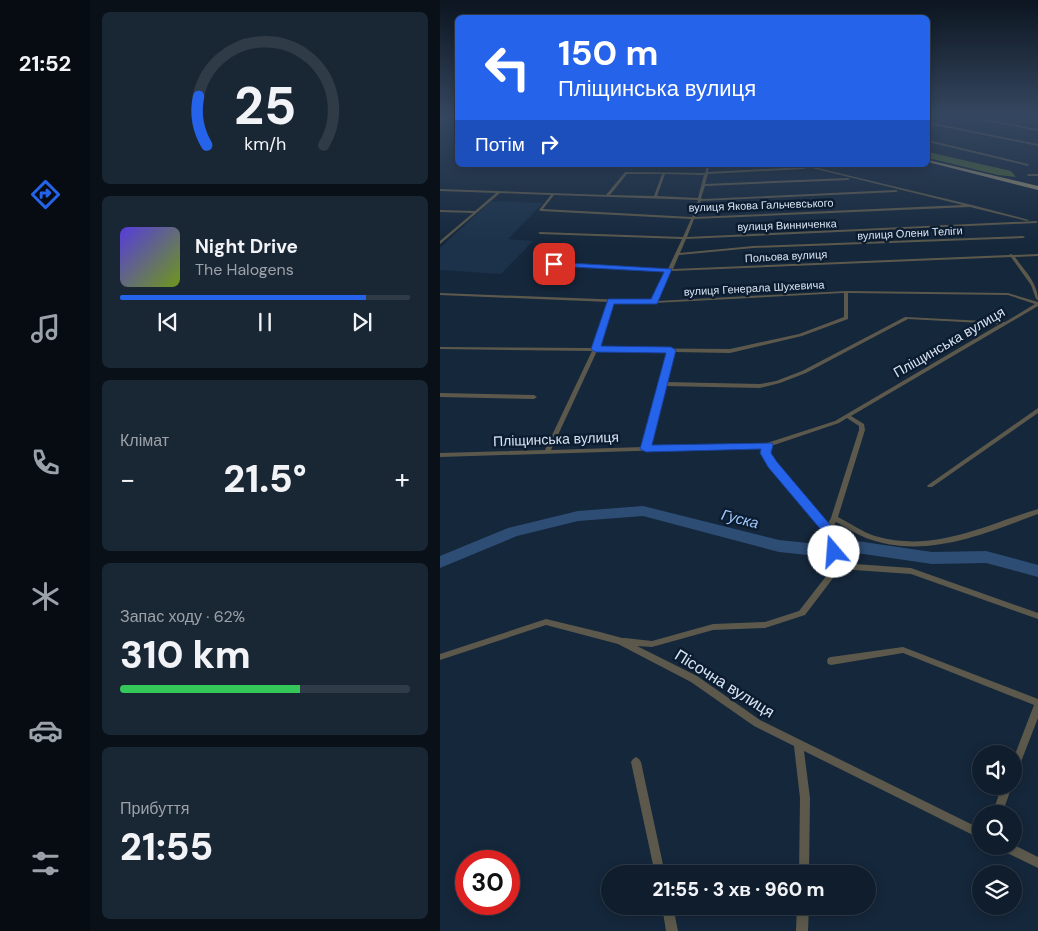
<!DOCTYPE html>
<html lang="uk">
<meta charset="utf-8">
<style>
:root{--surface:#101d2c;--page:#192634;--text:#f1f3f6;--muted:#9ca2a9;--line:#303b48;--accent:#2563eb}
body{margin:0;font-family:"DM Sans",sans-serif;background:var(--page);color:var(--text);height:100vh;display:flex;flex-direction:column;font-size:19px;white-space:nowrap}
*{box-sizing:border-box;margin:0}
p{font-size:16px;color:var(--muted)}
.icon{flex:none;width:28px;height:28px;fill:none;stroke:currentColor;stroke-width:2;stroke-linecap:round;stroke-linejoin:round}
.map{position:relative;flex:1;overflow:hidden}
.drawer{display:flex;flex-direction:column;gap:12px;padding:12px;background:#091018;width:350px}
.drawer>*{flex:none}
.guide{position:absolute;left:15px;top:15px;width:475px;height:152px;border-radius:8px;box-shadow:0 2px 12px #0003,0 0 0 1px var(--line);background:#2563eb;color:#fff;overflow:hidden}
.controls{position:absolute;left:532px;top:745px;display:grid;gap:10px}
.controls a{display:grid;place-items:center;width:50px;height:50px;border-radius:50%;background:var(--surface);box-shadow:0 2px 12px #0003,0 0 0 1px var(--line);font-size:25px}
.speed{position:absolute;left:15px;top:850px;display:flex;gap:10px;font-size:25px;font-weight:700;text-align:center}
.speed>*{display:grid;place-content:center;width:65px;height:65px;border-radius:50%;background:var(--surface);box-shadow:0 2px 12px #0003,0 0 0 1px var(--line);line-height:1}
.speed .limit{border:8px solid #d22;background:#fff;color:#111}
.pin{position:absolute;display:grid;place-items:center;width:42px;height:42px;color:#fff;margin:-21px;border-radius:10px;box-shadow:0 2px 8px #0006}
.me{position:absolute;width:55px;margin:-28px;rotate:342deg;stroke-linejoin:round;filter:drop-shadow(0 0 4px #0008)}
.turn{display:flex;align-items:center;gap:18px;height:105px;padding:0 20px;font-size:22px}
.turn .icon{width:65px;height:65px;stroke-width:2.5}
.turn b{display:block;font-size:35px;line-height:42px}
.then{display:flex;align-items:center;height:48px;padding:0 20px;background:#0003;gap:10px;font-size:19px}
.big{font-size:38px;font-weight:800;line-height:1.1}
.drawer .tile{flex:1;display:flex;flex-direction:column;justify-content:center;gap:8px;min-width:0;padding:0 18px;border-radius:8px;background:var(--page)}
.drawer .dial{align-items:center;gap:0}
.dial svg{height:130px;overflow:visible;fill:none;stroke:var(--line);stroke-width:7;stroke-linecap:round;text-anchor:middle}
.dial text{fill:var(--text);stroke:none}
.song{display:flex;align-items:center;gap:15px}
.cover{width:60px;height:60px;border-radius:8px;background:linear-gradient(135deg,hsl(250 70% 55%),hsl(80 70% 35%))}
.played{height:5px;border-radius:2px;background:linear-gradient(90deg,var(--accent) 85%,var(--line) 85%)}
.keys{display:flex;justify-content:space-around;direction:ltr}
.heat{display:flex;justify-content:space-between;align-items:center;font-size:28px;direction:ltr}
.charge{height:8px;border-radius:4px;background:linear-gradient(90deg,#34c759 62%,var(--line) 0)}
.trip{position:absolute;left:161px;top:865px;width:275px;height:50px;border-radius:25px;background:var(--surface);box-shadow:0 2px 12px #0003,0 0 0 1px var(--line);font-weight:800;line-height:50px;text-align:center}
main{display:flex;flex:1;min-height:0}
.tab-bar{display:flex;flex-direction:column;width:90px;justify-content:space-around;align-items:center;background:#060c12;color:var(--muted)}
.tab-bar .icon{width:35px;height:35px}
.tab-bar .active{color:var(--accent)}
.tab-bar b{font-size:22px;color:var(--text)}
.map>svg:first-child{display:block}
.built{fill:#1b324a}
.forest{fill:#4b6536}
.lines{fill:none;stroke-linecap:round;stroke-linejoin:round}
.river{fill:#2e4d75;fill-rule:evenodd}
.minor{fill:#5c594c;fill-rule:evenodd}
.secondary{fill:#7b7561;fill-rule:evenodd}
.primary{fill:#928b71;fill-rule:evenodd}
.route{fill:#2563eb;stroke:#184099}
.labels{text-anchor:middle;stroke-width:5;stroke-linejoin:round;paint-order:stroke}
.far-street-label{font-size:11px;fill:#d9e4f2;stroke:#0c1d31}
.street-label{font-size:14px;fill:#d9e4f2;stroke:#0c1d31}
.water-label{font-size:15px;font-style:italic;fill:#9ec6fa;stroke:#0c1d31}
.near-street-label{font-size:16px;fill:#d9e4f2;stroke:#0c1d31}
</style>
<main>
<nav class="tab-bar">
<b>21:52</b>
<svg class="icon active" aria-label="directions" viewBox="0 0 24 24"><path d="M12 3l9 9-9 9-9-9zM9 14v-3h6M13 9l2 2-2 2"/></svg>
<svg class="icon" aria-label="music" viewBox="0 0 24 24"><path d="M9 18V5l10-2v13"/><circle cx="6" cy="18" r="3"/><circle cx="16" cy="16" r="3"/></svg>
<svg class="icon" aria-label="phone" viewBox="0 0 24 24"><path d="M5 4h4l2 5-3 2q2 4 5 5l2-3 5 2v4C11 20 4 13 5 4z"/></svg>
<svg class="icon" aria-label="climate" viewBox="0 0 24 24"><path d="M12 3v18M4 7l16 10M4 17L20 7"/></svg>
<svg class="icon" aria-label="car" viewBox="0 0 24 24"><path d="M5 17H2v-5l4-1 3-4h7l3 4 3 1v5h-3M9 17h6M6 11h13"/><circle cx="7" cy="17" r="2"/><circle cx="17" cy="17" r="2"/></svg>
<svg class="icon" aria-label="filters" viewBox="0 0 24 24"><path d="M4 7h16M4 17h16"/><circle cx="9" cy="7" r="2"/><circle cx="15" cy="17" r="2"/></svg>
</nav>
<section class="drawer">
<div class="tile dial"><svg viewBox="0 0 100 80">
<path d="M14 69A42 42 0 1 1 86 69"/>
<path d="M14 69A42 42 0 0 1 9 39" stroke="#2563eb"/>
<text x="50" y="56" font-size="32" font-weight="700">25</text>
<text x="50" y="72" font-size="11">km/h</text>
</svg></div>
<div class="tile">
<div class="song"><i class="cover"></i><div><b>Night Drive</b><p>The Halogens</p></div></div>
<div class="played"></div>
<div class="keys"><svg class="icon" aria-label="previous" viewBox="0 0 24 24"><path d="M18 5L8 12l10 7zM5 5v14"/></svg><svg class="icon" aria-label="pause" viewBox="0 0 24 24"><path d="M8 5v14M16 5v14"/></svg><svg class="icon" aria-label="next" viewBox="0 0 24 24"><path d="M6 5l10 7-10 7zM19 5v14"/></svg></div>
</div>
<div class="tile"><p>Клімат</p>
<div class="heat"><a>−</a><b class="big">21.5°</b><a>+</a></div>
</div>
<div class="tile"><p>Запас ходу · 62%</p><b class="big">310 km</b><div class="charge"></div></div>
<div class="tile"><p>Прибуття</p><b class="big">21:55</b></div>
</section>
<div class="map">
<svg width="598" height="931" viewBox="0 0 598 931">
<rect width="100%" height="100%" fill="#15273b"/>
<path class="built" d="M51,201L103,203L68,239L93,241L61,274L0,270V248Z"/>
<path class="forest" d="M488,152L571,171L576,177L558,175L488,158Z"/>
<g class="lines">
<path class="river" d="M203,506L339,540L368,543L410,540L492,552L546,551L598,565V577L546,563L492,564L410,552L368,555L339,552L203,516L138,521L77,536L0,568V556L68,528L109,518L138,511Z"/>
<path class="minor" d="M517,115H519L598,129V131Z
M488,122L598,144V146L488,124Z
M488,140L588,164L589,165L588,166L488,142Z
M267,165H269L268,172L364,167L366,168L364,169L268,174L265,184L408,178L410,179L408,180L265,186L261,198L263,199L456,190L458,191L456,192L261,201L255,217L523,205L360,165H365L532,205L589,220L587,221L530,207L254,219L247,237L596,221L598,222L596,223L246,239L240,253L313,246L583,236L585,237L583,238L313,248L239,255L233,269L569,255L571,254L573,255L598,254V256L575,257C584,270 598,283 598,300L596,299L591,285L571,257L231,271L217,301L406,291L568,293L598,302V306L411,416L424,424L425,430L398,517C410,523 422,532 435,536C494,553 543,526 598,509V514C543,534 485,560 426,538C416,534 406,527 396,522L391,530L401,563L471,568L598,613V619L471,574L400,569L365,615L325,628L273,630L212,647L197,646L257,676L320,720L541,829V839L364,751L370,798L369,874H359L360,798L354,746L314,726L251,682L178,644L106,625L0,660V654L106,619L160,632L182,638H185L212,641L273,624L325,622L359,611L394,566L385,531L330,465L322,453L324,447L0,457V453L105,450L152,351L0,349V347L153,348L169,302L0,295V293L212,301L227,271L95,264L93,263L95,262L228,269L242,239L100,234L98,233L100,232L243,237L251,219L101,211L99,210L111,195L60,193L0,244V241L33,213L0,212V210L35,211L56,193L0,191V189L166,195L185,172L265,173ZM187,174H222L214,196L170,195ZM225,174L264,175L258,198L217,196ZM114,195L258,200L252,217L103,209ZM404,293V317L359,334L290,349L158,348L173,302L214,303ZM408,293L568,295L595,304L565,322L465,317L362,371L336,381L320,384L225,382L233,352L290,353L362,336L408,319ZM468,319L560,324L395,421L327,443L210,447L225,386L320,388L340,383L366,373ZM157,351L228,352L220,383L218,384L219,385L203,447L111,450ZM407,418L419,426V430L391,518L387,525L334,463L328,453L331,446L399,423Z
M588,174H598V176H587Z
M0,393L94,395L97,397L94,399L0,397Z
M598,408V413L492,487H488L487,486L488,485Z
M463,647L598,699V718L577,772L574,773V757L594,705L463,653L391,665L388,664L387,661L388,658L391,657Z
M196,757L199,759L201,762L225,874H215L191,762L193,759Z
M562,786H572L562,814H552Z
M574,845L598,857V868L561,850L560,846H574Z
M222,906H233L238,931H226Z
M357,906H369L368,931H356Z"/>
<path class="secondary" d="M12,115H16L0,121V119Z"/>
<path class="primary" d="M488,160L598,186V190L488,162Z"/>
</g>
<linearGradient id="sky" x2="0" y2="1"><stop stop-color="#0c1520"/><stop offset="0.47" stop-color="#354760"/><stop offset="1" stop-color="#354760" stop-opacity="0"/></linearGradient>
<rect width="598" height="245" fill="url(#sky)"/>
<path class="route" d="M112,262L232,269L217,304H174L161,346L231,347L236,350L212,445L332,443L333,445L331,453L337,462L392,527L401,552L399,556H390L382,531L328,467L320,453L321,449L206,452L200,449L226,353L155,352L151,349L168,299H211L224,272L114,266L112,265Z"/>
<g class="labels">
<g class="far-street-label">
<text transform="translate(321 205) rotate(-2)" y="4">вулиця Якова Гальчевського</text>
<text transform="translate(347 225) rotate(-2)" y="4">вулиця Винниченка</text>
<text transform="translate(470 233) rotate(-3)" y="4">вулиця Олени Теліги</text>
<text transform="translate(346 256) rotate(-3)" y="4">Польова вулиця</text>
<text transform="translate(314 288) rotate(-3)" y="4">вулиця Генерала Шухевича</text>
</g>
<g class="street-label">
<text transform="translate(509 342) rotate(-30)" y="5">Пліщинська вулиця</text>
<text transform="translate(116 439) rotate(-2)" y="5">Пліщинська вулиця</text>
</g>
<g class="water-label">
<text transform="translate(300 519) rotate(14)" y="5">Гуска</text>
</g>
<g class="near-street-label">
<text transform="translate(285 683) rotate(32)" y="6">Пісочна вулиця</text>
</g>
</g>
</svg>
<div class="controls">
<a><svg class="icon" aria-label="sound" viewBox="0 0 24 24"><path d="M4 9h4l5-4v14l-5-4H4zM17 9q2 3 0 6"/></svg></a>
<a><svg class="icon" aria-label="search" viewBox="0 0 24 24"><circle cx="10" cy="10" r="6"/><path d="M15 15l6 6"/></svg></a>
<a><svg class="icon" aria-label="layers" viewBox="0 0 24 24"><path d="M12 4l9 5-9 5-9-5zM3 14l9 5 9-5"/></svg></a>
</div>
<div class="speed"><div class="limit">30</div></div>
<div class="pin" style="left:114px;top:264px;background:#d93025"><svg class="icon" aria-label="arrive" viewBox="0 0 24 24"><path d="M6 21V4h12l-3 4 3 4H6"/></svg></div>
<svg class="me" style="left:394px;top:552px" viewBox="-20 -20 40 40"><circle r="19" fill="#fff"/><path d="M0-13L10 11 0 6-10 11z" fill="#2563eb"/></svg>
<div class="trip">21:55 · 3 хв · 960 m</div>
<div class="guide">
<div class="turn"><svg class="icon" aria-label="left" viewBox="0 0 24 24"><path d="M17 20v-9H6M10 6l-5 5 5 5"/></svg><div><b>150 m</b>Пліщинська вулиця</div></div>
<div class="then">Потім<svg class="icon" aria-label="right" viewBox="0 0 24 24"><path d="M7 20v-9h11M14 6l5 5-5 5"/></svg></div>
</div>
</div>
</main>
